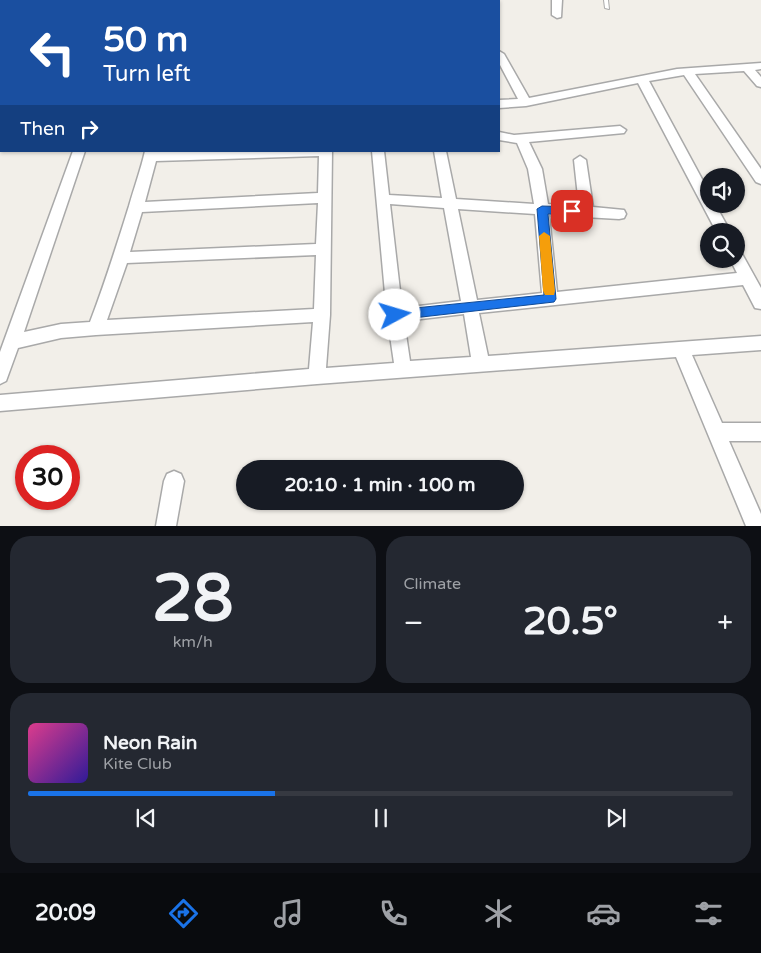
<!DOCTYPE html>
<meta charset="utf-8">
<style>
:root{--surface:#171b24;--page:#242831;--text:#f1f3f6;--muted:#9ea1a6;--line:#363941;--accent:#1a73e8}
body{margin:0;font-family:"Varela Round",sans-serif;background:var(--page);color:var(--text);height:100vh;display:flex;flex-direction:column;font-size:19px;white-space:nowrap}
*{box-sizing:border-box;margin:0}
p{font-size:16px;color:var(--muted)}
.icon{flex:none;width:28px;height:28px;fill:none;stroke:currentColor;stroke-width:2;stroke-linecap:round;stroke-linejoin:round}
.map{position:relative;height:526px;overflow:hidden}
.drawer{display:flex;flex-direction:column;gap:10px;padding:10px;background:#0d0f14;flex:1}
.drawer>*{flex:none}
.top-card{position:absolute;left:0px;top:0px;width:500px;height:152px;box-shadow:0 1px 4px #0004;background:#1a4fa0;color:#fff;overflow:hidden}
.tools{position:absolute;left:700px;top:168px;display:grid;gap:10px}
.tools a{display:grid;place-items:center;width:45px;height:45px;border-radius:50%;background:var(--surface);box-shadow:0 1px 4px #0004;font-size:25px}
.speed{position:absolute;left:15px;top:445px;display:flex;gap:10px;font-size:25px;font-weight:700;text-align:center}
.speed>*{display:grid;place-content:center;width:65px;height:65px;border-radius:50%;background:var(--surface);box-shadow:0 1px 4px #0004;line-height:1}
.speed .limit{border:8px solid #d22;background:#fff;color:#111}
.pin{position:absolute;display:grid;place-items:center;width:42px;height:42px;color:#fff;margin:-21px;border-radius:10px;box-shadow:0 2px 8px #0006}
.me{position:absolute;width:55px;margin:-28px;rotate:84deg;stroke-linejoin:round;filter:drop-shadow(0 0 4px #0008)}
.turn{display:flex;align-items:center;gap:18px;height:105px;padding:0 20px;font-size:22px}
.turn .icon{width:65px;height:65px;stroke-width:2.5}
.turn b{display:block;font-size:35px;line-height:42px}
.then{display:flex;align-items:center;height:48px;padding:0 20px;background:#0003;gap:10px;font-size:19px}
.big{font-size:38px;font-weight:700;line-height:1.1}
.drawer .widget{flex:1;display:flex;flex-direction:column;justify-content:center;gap:8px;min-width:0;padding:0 18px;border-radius:20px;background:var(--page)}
.drawer .dial{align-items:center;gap:0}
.dial b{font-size:65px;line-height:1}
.song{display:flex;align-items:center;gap:15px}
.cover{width:60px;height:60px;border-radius:8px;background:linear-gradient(135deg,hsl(330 70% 55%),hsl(250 70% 35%))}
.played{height:5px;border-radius:2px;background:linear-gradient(90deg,var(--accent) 35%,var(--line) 35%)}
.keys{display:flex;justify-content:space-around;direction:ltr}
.heat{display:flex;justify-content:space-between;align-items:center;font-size:28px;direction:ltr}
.drawer .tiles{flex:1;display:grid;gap:10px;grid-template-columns:1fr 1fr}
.widget:last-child{grid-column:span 2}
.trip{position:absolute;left:236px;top:460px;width:288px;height:50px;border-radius:25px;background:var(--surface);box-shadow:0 1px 4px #0004;font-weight:700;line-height:50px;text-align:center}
.tabs{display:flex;height:80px;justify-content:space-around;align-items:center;background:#090b0e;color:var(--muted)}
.tabs .icon{width:35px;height:35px}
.tabs .active{color:var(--accent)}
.tabs b{font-size:22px;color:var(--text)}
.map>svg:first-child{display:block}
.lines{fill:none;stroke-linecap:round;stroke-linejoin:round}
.lane-casing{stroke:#a9a9a9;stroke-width:2}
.street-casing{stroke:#a9a9a9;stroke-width:3}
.lane{fill:#fff;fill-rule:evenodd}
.street{fill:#fff;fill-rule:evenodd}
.route{fill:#1a73e8;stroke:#114b97}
.slow{fill:#f59e0b}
</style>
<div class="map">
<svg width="761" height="526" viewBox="0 0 761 526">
<rect width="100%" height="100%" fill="#f2efe9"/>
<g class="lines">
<g class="lane-casing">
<path id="lane" d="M604,0H608L609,9L605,8Z"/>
</g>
<g class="street-casing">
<path id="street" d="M488,0H498V1H488Z
M552,0H562L561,17L557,18L552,15Z
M499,51L504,54L529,98L677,69L761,63V69L755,70L761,77V87L757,86L744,71L695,74L761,169V184L756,182L684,75L649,81L709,192V204H715L730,231H716L638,83L526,106L499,108V100L518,99L499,63Z
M0,69H1V75H0Z
M620,126L626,130L624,133L529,142L542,169L548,204L579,206L574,160L580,156L586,160L593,207L624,210L626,214L624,218L619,219L549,215L557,292L737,273L730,259H736V250L741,252L761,288V309L755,308L743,285L479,313L488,356L761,336V350L692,355L722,423H761V441H729L761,514V526H746L676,357L317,384L0,411V395L309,369L313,322L96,335L61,338L18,348L6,381L0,384V352L73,151H85L24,332L61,324L90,322C105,283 117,244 129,206C134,188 141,169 145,151H332L330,315L326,368L394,363L387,315L372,151H384L389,195L442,198L434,151H446L456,199L534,204L528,169L517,143L499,140V132L514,135ZM319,156L318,193L145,202L156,161ZM318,203L316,244L130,252L142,212ZM390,204L444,208L461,301L402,308ZM458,209L535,214L542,293L477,300ZM316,255L314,309L107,320L127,263ZM464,314L471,357L410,361L404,321Z
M174,471L181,474L184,481L176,526H156L164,481L167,474Z"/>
</g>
<use href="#lane" class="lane"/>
<use href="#street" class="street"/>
</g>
<path class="route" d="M542,206L572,207L577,211L572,215L548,214L556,299L554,302L395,320L390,319L389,315L390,312L395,310L544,295L537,209Z"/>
<path class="slow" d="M544,232L550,236L555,291L554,295H545L543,291L539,236Z"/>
</svg>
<div class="tools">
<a><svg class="icon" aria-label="sound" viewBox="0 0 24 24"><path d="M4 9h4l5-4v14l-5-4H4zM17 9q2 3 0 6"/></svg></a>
<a><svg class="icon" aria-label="search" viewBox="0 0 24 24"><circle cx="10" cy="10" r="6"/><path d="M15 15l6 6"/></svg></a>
</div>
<div class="speed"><div class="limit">30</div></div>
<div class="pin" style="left:572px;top:211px;background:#d93025"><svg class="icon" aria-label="arrive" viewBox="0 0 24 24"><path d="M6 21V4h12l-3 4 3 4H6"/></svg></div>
<svg class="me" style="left:395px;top:315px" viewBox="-20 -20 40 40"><circle r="19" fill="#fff"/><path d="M0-13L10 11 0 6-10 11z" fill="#1a73e8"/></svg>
<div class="trip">20:10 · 1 min · 100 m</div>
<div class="top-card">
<div class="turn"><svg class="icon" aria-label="left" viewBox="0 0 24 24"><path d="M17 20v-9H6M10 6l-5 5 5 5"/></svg><div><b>50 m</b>Turn left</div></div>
<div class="then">Then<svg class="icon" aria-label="right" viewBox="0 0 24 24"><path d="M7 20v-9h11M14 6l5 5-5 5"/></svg></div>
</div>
</div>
<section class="drawer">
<div class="tiles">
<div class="widget dial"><b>28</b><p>km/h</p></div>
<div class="widget"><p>Climate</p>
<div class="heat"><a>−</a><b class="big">20.5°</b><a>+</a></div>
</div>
<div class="widget">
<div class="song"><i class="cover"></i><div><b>Neon Rain</b><p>Kite Club</p></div></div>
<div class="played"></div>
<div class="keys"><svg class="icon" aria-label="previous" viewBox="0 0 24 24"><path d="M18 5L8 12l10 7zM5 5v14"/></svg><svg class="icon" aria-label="pause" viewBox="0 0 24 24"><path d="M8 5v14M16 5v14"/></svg><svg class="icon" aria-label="next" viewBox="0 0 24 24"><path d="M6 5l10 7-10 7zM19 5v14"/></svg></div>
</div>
</div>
</section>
<nav class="tabs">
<b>20:09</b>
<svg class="icon active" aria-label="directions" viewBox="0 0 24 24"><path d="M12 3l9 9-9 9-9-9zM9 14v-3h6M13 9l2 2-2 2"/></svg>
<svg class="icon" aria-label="music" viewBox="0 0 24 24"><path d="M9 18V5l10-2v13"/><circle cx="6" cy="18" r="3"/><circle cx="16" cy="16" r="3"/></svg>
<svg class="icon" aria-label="phone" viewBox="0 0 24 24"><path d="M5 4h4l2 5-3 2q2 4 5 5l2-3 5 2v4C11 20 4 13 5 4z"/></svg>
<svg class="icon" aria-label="climate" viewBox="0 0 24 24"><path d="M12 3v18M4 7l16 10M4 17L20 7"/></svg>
<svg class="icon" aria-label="car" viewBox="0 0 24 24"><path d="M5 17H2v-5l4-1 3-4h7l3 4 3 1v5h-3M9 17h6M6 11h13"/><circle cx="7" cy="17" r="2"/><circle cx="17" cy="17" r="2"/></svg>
<svg class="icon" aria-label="filters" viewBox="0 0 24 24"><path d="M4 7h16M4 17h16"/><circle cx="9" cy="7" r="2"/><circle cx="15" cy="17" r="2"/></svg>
</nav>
